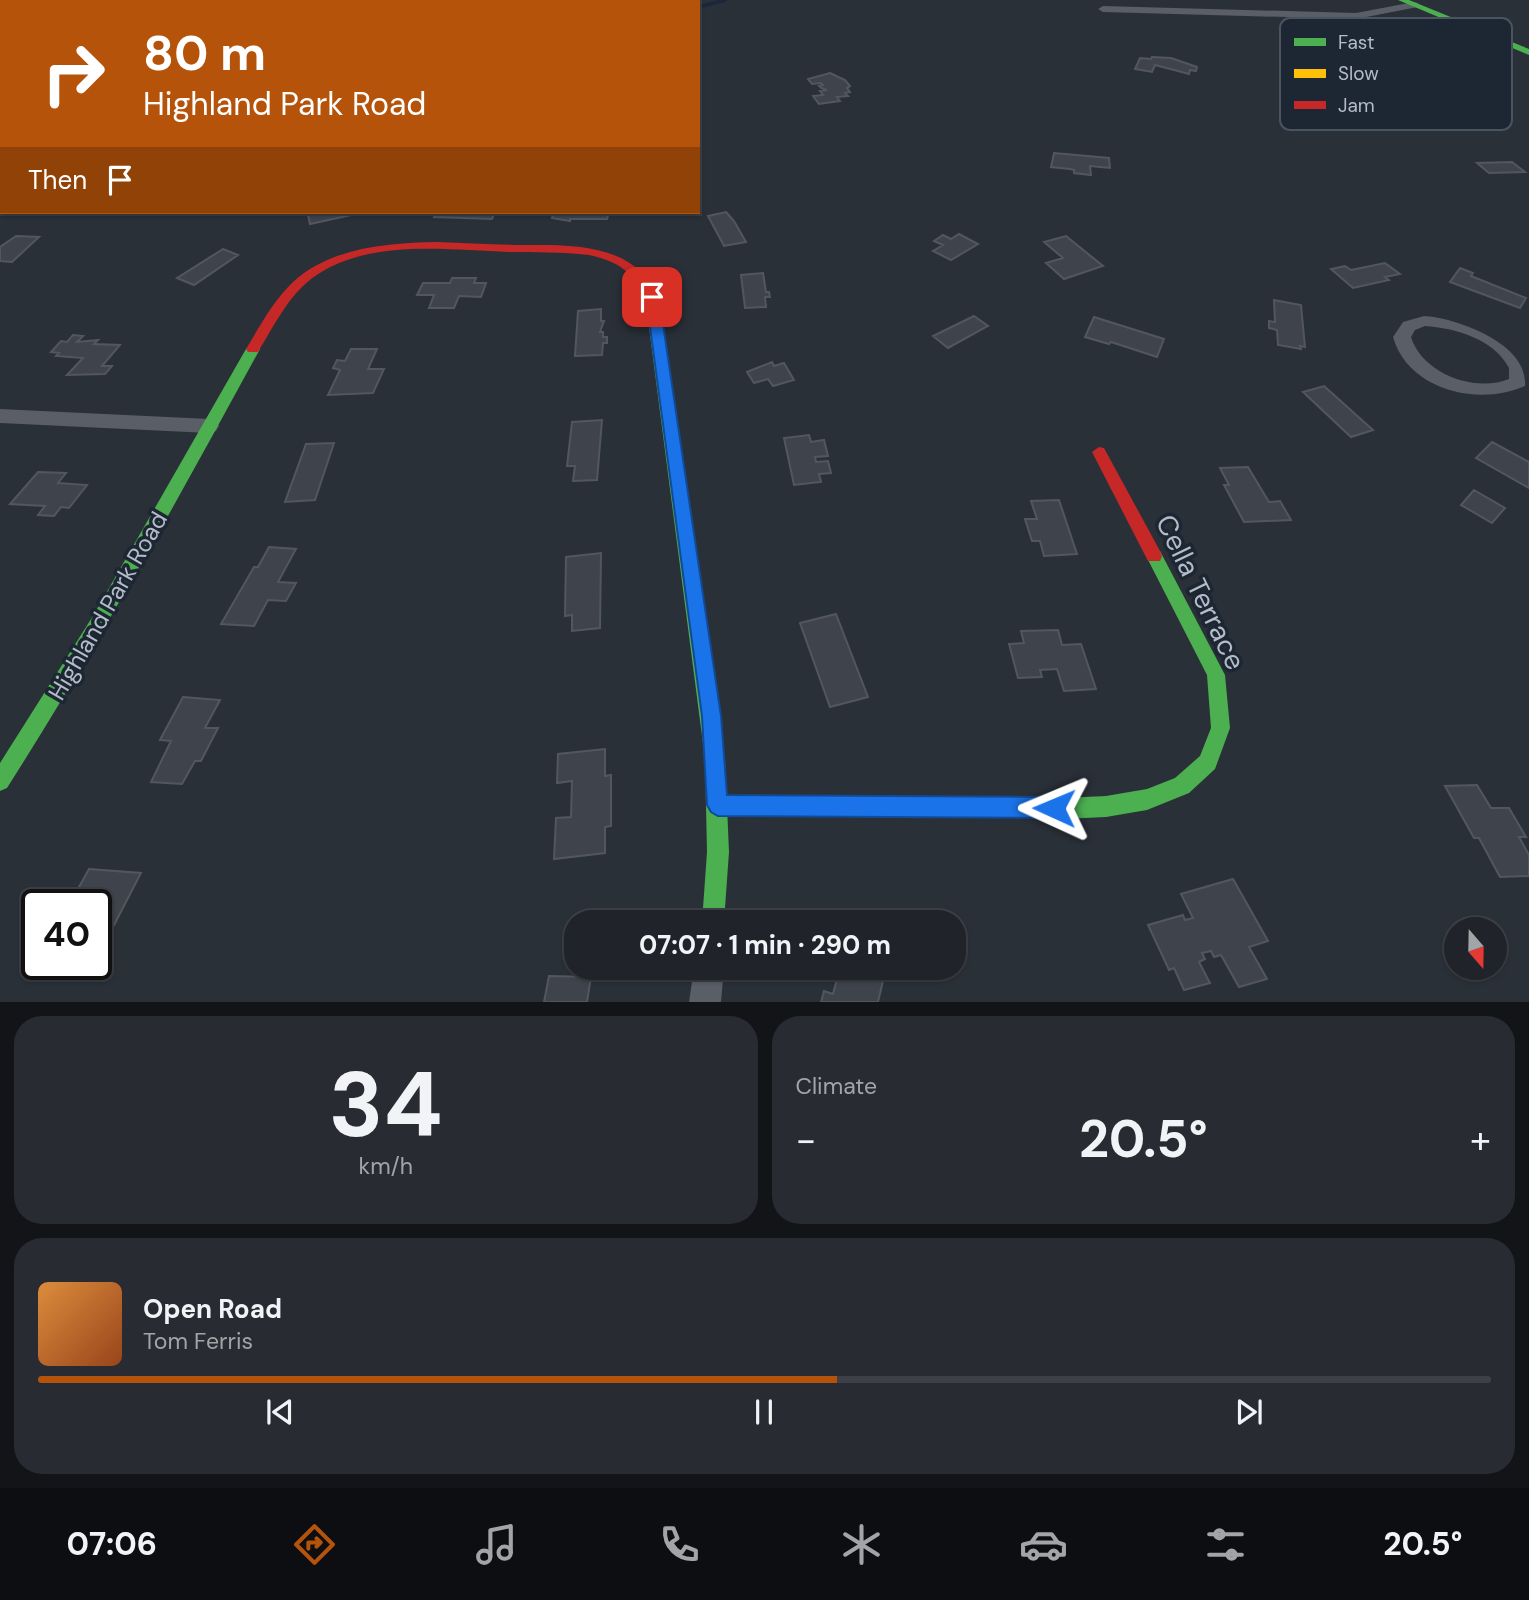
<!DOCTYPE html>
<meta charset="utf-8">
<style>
:root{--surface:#20242a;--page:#282c32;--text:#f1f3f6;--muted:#a2a4a8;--line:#3d4147;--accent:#b45309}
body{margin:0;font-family:"DM Sans",sans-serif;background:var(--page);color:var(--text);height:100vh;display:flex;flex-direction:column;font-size:26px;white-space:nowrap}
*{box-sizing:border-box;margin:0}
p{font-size:23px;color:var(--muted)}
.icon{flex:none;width:38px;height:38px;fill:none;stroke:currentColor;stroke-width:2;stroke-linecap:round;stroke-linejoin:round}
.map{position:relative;height:1002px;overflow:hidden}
.panel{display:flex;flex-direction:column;gap:14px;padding:14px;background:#121417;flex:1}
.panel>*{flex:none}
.top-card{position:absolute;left:0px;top:0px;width:700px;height:214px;box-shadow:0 2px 5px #0004,0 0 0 2px var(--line);background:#b45309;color:#fff;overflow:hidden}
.needle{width:46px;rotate:160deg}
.buttons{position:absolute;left:1444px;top:917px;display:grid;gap:14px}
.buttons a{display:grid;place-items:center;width:63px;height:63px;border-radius:50%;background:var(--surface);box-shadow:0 2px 5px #0004,0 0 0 2px var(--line);font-size:35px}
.speed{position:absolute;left:21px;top:889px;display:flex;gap:14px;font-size:35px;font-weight:700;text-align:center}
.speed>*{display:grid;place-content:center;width:91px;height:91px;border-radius:50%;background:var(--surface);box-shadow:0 2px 5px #0004,0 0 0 2px var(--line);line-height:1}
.speed .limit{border:4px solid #111;border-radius:10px;background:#fff;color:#111}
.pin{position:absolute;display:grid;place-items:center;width:60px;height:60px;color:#fff;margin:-30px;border-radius:14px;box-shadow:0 4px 10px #0006}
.me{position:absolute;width:77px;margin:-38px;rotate:271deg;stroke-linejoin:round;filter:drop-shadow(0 0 5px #0008)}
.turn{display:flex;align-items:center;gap:24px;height:147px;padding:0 28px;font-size:32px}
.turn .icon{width:91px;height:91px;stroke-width:2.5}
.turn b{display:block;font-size:49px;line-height:60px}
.then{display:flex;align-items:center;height:66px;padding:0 28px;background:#0003;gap:14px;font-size:26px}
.big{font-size:52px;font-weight:700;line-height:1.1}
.panel .card{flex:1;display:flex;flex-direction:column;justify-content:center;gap:10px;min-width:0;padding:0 24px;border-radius:28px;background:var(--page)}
.panel .dial{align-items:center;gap:0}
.dial b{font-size:91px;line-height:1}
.song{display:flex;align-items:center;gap:21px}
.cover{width:84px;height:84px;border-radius:10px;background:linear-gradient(135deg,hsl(30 70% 55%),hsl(20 70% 35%))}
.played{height:7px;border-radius:4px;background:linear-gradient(90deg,var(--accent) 55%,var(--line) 55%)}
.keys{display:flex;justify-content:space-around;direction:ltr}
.heat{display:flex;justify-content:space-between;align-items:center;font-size:38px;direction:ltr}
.panel .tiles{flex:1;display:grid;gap:14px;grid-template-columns:1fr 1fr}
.card:last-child{grid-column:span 2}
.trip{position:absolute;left:564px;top:910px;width:402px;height:70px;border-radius:28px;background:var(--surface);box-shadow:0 2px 5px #0004,0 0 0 2px var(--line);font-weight:700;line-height:70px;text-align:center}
.tab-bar{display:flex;height:112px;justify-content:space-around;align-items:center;background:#0d0e11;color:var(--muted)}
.tab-bar .icon{width:49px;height:49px}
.tab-bar .selected{color:var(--accent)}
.tab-bar b{font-size:32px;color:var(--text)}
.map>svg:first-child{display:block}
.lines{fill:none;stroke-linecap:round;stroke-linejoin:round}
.stream{stroke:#19273c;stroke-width:3.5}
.building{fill:#3f444c;stroke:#52575f;stroke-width:2}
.street{fill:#5a5e66;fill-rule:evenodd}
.fast{fill:#4caf50;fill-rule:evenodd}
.slow{fill:#ffc107;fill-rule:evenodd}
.jam{fill:#c62828;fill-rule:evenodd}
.route{fill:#1a73e8;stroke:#114b97;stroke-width:2}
.labels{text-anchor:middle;stroke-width:7;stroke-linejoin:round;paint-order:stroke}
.street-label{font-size:24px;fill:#b4bcc9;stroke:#1d2633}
.near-street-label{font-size:28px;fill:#b4bcc9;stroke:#1d2633}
.key{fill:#1d2633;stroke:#4a5360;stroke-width:2}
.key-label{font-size:19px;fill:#b4bcc9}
</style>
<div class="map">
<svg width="1529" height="1002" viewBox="0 0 1529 1002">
<rect width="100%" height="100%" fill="#2a3038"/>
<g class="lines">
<path class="stream" d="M698,7L725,0"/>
</g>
<path class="building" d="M1152,57L1171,58L1197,67L1196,71L1190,70L1189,74L1155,65L1152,72L1135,69L1140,58L1151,59Z
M830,73L845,80L850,86L847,88L850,92L845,93L848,96L837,97L840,101L819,104L813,96L823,95L820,91L827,90L821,88L819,86L823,85L821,83L812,84L808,79Z
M1054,153L1109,158L1110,168L1090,166L1091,175L1074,173V170L1070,169L1051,167Z
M1512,162L1525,172L1489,173L1477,163Z
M321,212H365L310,224L308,215Z
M436,212H495L492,219L434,217Z
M554,212H609L607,219H570V221L552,218Z
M726,212L734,221L746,242L724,246L708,216Z
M959,234L978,244L951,260L933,251L943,245L934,241L943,235L951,239Z
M16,236L39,237L12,262L0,261V247Z
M1066,236L1103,266L1064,279L1046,263L1063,258L1044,242Z
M223,249L238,255L194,285L177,278Z
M1385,263L1400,274L1385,277L1389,280L1353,288L1331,269L1345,266L1351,270Z
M1460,268L1473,273L1471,276L1526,298L1520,308L1450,282Z
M763,273L766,292H769L770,297H765L766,307L745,308L741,275Z
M452,278H476L474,283H486L481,297L459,296L454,308H429L434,295H417L423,283H450Z
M1274,300L1301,305L1305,347L1300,346L1301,349L1278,345L1277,330L1269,328V321L1275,322Z
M601,309V321H604L600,332H603V337H607V343H603L602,355L575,356L578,311Z
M974,316L988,326L948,348L933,336Z
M1094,317L1164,339L1157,357L1111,342L1109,344L1085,337Z
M73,335L83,336L77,342L98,340L94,344L120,345L102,366H112L105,374L67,375L83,358L56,356L59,353L51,352L61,341L67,342Z
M351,349H377L368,369H384L373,393L328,395L340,370L333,368L337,360L345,361Z
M772,362L774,366L784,363L794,380L773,386L768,379L754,383L747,372Z
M1324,386L1373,430L1351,437L1303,392Z
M602,420L597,480L573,481L575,466H567L572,422Z
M809,435L811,442L824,440L828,456L815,457L816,462L828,461L831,473L819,474L821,482L794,485L784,438Z
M1492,442L1529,462V488L1476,458Z
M334,443L315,500L285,502L306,444Z
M1248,467L1269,502L1280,501L1291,520L1244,522L1224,485H1229L1220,468Z
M38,472L66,473L58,483L87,485L69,508L61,507L54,516L38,515L45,506L10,504Z
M1474,490L1505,508L1492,523L1461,505Z
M1059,500L1077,554L1044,556L1040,541H1032L1025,519H1037L1031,501Z
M269,547L296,549L278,582L296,583L286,601L268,600L254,626L221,624L254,567H258Z
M601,553L600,628L572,631V615L565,616L566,557Z
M836,614L868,697L830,707L800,623Z
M1058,630L1062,645L1081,644L1096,689L1064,691L1057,669L1040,670L1042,677L1018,678L1009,644L1024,643L1021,631Z
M183,697L220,700L205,728H218L201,761H195L182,784L151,782L171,741L160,740Z
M605,749V776L611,775V826L605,827V853L554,859L556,818L571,817L572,781L557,783L558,754Z
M1477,785L1491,808H1509L1526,837H1519L1529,855V876L1500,877L1479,838H1474L1445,786Z
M89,869L141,873L97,958L96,905H69Z
M1233,879L1268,941L1249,947L1267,979L1239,987L1221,955L1214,957L1211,951L1202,953L1205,959L1199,962L1210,983L1184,990L1174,968L1169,970L1148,925L1183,915L1185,920L1193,918L1181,894Z
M855,910L888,922H852Z
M840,968H886L878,1002H821L824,991L833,994Z
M549,976L591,977L587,1002H544Z"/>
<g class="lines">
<path class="street" d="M238,0H249L237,2Z
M1414,2L1418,3V7L1356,19L1103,12L1098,9L1103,6L1356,13Z
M0,192H2L0,202Z
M1424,316C1452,317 1529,342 1525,386C1478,407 1408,390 1393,337L1403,322ZM1425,326C1455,328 1494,339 1509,368V379C1474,393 1422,373 1411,337L1415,330Z
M0,409L209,419L216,421L219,426L216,431L209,433L0,423Z
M694,968H724L721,1002H689Z"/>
<path class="fast" d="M1398,0H1409L1529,49V55Z
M651,292L657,296L725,759L729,852L724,922H702L707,852L705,759L645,296Z
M253,345L260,349C179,497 98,645 7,788L0,791V763L93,616L246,349Z
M1154,549L1160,551L1225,675L1230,728L1215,769L1189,793L1147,810L1106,817L1063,819L984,817L977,814L974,807L977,800L984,797L1063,798L1106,796L1147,789L1175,778L1200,756L1211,728L1207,675L1146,556L1148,551Z"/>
<path class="slow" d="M718,795L984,797L991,800L994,807L991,814L984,817L718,815L711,812L708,805L711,798Z"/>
<path class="jam" d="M437,242C463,243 488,244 514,245C565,245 633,240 657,296L655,299H647C631,271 620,262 589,255C562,252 536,252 509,252C446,250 365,238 311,279C287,298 274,326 258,352H248L246,349C260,326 273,301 293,282C331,247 389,243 437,242Z
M1099,447L1104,448L1160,551L1162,556L1160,561H1148L1092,452Z"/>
</g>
<path class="route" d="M652,293L659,297L721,716L727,795L1054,797L1061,800L1064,808L1061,815L1054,818L718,816L711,812L707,805L702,716L646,297Z"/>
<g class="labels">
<g class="street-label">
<text transform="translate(108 606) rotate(-60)" y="8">Highland Park Road</text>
</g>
<g class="near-street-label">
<text transform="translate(1201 592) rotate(64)" y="10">Cella Terrace</text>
</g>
</g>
<rect x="1280" y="18" width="232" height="112" rx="10" class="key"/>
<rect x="1294" y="38" width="32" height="8" fill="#4caf50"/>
<rect x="1294" y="69" width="32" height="9" fill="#ffc107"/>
<rect x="1294" y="101" width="32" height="8" fill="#c62828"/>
<g class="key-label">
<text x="1338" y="49">Fast</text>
<text x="1338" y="80">Slow</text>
<text x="1338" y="112">Jam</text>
</g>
</svg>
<div class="buttons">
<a><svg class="needle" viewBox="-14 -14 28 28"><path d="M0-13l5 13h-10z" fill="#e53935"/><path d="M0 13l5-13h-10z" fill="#a2a4a8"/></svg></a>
</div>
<div class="speed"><div class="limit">40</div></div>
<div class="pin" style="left:652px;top:297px;background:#d93025"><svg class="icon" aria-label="arrive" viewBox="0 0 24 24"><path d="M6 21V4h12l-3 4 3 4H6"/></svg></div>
<svg class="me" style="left:1054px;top:808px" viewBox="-20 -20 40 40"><path d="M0-17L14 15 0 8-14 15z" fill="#1a73e8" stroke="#fff" stroke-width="4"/></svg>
<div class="trip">07:07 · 1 min · 290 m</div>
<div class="top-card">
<div class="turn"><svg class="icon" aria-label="right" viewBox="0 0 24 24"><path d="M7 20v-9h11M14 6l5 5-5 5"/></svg><div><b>80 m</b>Highland Park Road</div></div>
<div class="then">Then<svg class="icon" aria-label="arrive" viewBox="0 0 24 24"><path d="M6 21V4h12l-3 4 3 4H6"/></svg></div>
</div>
</div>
<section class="panel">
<div class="tiles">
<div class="card dial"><b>34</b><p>km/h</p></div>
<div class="card"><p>Climate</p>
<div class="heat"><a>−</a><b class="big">20.5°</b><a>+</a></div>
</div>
<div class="card">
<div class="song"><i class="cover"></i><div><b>Open Road</b><p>Tom Ferris</p></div></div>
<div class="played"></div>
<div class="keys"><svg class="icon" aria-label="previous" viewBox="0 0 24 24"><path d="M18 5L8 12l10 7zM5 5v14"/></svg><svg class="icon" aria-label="pause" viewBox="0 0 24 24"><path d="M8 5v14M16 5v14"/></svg><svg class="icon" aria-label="next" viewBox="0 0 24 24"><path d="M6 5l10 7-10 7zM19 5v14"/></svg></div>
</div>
</div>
</section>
<nav class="tab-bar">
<b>07:06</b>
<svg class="icon selected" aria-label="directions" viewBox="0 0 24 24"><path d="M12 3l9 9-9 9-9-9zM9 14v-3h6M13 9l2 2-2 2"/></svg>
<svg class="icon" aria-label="music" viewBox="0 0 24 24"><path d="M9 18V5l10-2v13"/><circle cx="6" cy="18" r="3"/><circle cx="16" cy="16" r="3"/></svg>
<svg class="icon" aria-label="phone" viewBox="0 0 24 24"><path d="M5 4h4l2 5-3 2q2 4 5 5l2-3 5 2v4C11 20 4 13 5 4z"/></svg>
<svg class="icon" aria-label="climate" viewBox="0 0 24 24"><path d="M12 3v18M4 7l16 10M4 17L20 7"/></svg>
<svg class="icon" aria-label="car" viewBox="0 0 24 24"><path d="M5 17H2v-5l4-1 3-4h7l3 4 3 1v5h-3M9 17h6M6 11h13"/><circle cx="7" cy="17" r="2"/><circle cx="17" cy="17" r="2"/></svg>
<svg class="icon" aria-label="filters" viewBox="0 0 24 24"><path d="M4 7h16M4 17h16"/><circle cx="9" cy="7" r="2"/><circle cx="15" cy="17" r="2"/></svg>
<b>20.5°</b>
</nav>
